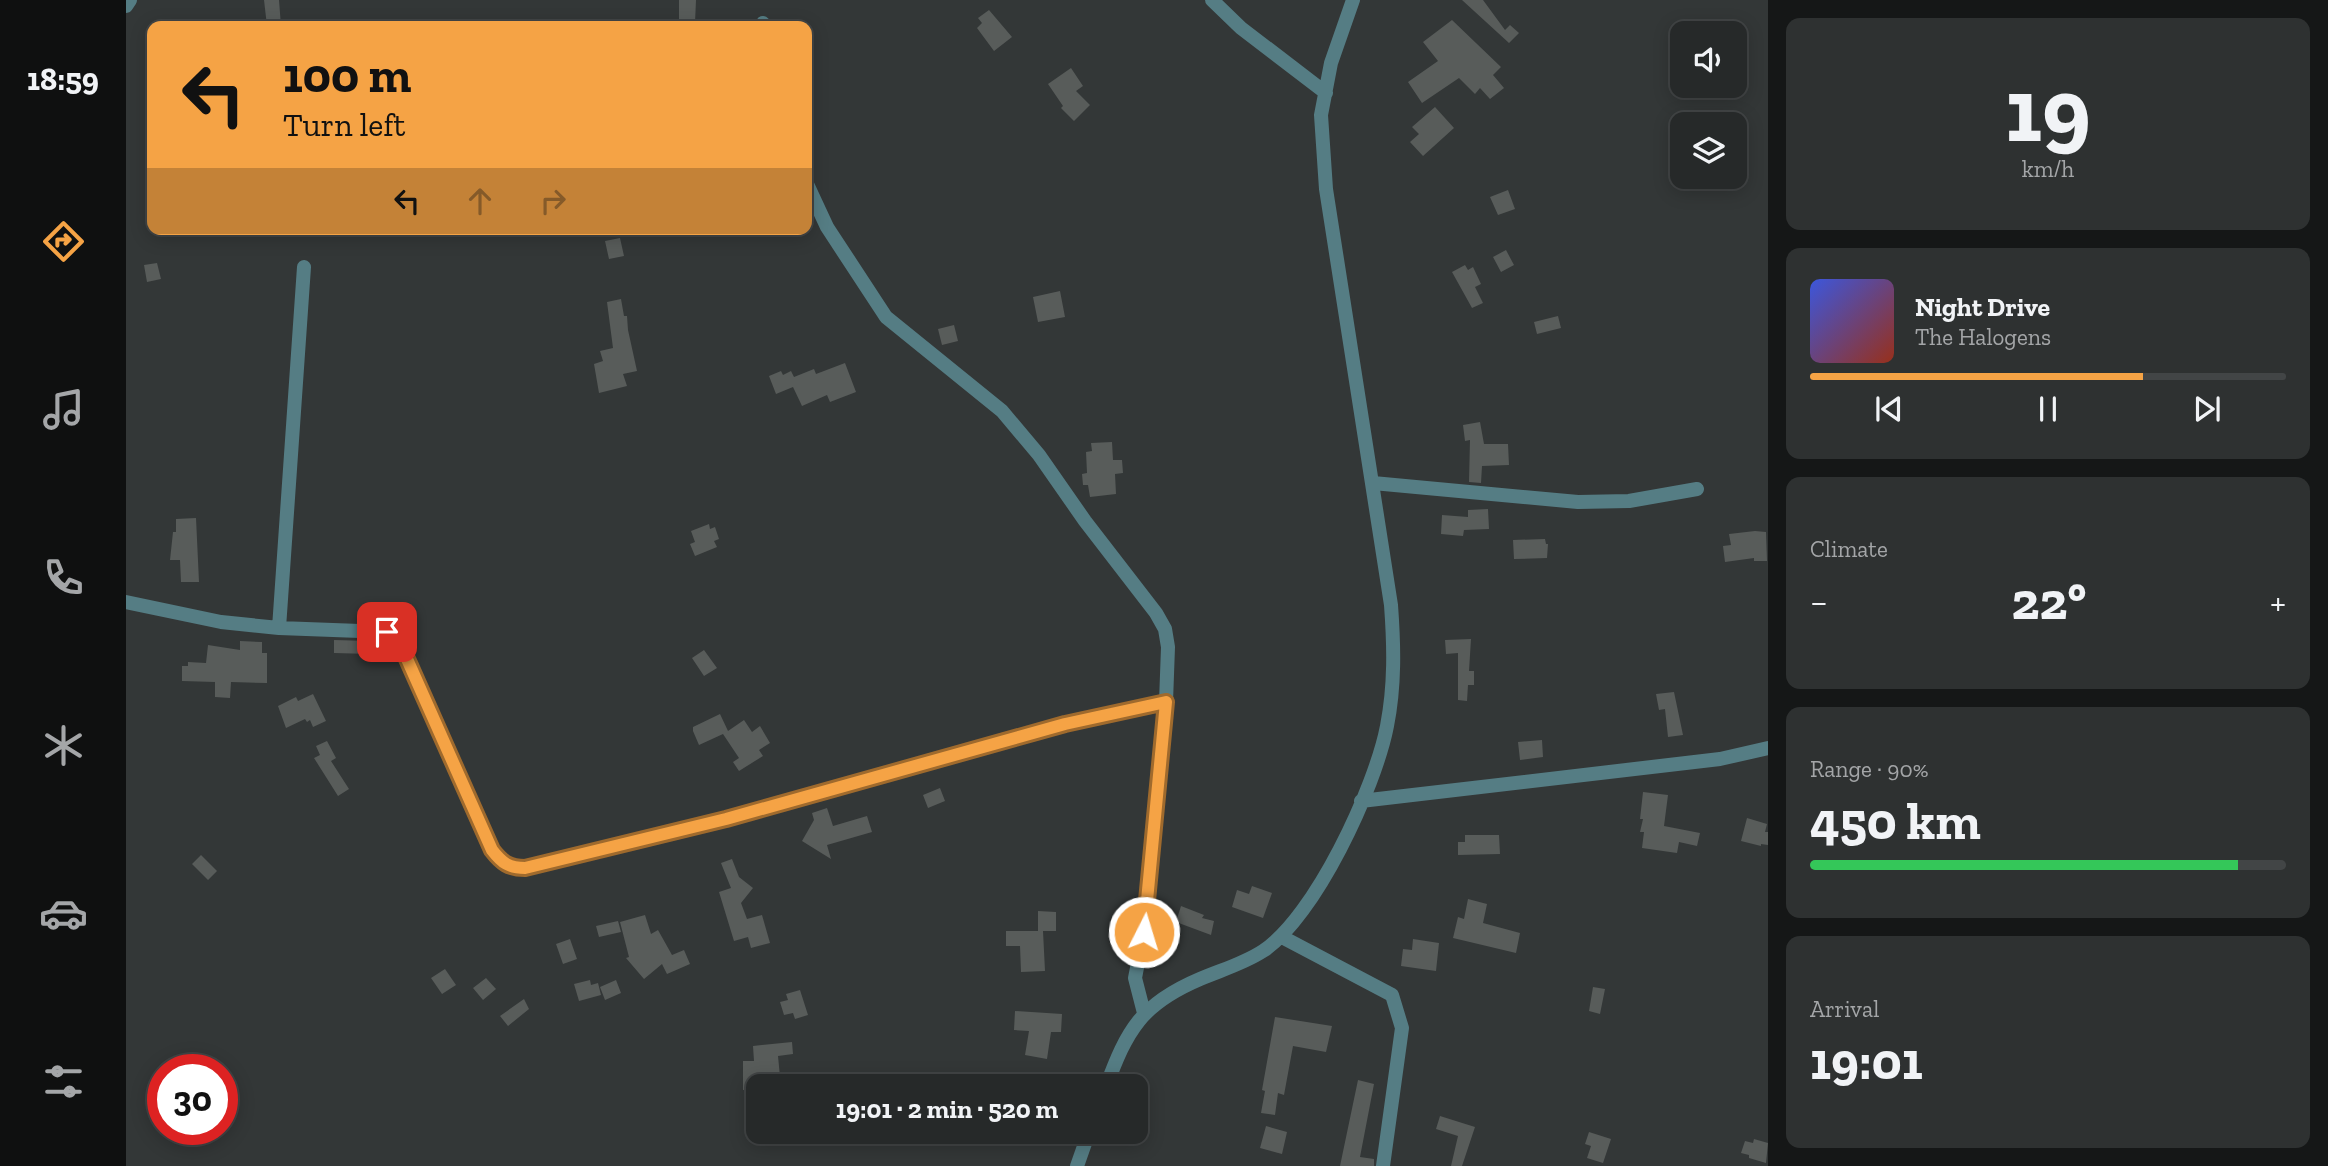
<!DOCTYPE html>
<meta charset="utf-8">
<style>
:root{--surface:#262929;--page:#2e3131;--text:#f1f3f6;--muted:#a4a6a8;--line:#424546;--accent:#f5a345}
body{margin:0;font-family:"Zilla Slab",serif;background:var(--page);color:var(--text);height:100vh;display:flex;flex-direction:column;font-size:26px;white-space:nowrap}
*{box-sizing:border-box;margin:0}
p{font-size:23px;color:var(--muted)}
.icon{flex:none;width:38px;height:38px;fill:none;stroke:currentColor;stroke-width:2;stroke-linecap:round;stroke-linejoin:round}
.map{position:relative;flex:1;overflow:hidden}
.details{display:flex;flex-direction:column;gap:18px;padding:18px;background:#151717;width:560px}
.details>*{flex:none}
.banner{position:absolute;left:21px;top:21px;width:665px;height:214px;border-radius:14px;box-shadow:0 4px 18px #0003,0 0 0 2px var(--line);background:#f5a345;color:#111;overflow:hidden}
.controls{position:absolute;left:1544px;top:21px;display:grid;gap:14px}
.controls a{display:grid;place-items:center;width:77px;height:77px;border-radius:14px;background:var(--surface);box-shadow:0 4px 18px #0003,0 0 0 2px var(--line);font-size:35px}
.speed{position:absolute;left:21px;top:1054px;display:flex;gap:14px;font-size:35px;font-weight:700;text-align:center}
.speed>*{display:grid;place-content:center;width:91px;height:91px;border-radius:50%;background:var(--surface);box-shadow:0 4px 18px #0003,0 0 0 2px var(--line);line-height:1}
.speed .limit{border:10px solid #d22;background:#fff;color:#111}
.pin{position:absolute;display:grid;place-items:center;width:60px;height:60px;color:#fff;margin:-30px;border-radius:14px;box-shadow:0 4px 10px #0006}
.me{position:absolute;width:77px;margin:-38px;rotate:5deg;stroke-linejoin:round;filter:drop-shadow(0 0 5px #0008)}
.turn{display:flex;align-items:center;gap:24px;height:147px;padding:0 21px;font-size:32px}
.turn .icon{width:91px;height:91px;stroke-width:2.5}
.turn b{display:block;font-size:49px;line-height:60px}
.lanes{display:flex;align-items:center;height:66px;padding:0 21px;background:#0003;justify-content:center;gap:35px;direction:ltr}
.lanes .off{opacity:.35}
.big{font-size:52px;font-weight:800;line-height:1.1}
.details .widget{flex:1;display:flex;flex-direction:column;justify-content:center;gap:10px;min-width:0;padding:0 24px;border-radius:14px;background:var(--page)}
.details .dial{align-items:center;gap:0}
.dial b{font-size:91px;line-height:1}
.song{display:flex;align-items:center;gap:21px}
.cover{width:84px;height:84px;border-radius:10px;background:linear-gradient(135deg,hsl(230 70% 55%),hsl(10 70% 35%))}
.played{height:7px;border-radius:4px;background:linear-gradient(90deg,var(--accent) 70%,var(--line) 70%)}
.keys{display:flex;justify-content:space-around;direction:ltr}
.heat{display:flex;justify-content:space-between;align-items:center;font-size:38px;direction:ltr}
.charge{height:10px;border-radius:5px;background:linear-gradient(90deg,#34c759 90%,var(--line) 0)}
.trip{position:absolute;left:620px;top:1074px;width:402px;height:70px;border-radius:14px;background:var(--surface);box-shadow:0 4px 18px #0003,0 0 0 2px var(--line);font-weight:800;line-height:70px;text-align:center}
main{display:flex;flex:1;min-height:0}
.dock{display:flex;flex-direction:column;width:126px;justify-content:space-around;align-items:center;background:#0f1010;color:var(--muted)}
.dock .icon{width:49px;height:49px}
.dock .on{color:var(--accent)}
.dock b{font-size:32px;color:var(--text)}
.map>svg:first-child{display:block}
.building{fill:#585c5a}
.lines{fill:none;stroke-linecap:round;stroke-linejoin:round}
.street{stroke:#557d84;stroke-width:14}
.route-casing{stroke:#9f6a2d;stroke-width:18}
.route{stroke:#f5a345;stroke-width:12}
</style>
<main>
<nav class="dock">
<b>18:59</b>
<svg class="icon on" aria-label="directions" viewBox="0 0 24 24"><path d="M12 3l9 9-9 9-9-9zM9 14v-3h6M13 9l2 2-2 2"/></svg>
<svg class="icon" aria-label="music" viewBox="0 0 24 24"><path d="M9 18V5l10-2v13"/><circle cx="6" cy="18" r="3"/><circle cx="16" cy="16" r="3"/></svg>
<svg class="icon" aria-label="phone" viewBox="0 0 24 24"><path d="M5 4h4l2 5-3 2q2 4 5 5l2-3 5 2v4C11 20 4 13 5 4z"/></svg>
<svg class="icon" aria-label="climate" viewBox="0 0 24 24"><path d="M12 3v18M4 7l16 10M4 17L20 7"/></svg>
<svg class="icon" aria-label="car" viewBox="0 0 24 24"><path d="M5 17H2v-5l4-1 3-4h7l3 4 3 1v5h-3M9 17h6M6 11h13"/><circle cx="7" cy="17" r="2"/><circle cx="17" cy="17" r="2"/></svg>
<svg class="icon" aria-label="filters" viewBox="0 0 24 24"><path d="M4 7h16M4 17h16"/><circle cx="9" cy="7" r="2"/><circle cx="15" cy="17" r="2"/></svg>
</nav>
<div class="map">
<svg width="1642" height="1166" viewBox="0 0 1642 1166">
<rect width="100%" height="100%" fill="#333737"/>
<path class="building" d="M138,0H153L155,26H141Z
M553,0H570L569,23H553Z
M1336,0H1357L1379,30L1384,25L1393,33L1383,43Z
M863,10L886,37L868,51L851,28L856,23L852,18Z
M1326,20L1375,67L1367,75L1378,88L1364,99L1354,88L1349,94L1333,78L1296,103L1282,82L1312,61L1297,42Z
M945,68L957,86L950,91L964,105L948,121L935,108L937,106L922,84Z
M1309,107L1328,128L1297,156L1284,142L1293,134L1286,127Z
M1382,190L1389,209L1372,215L1364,197Z
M494,238L498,256L483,259L479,241Z
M1380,250L1388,265L1375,272L1367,257Z
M31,263L35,279L21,282L18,265Z
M1339,265L1342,270L1347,267L1355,284L1349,287L1357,303L1346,308L1326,272Z
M934,291L939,317L912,322L907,297Z
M495,299L498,316H501L502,330L511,371L497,374L501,386L473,393L468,364L477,361L474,351L487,348L481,302Z
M1432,316L1435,328L1411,334L1408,322Z
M828,325L832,341L816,345L812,329Z
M719,363L730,392L704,402L701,395L676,406L667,387L650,394L643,376L655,371L657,375L665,371L668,377L688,369L690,374Z
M1354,422L1358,444H1382L1383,465L1356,466L1355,483L1343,482L1344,440L1339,441L1337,425Z
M986,442L987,460H996L997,473L989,474L990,494L964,497L962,485H957L956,474L961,473L960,452L966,451L965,443Z
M1362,509L1363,529L1338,530L1337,536L1315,534L1316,515L1342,517V510Z
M70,518L73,582H55L54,560H44L47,532H50V519Z
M583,524L584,529L589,527L593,539L588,541L591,547L569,556L564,544L569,542L565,531Z
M1629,531L1640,532L1641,561H1628V558L1599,562L1597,546L1605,545L1603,534Z
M1419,539L1420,544H1422L1421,558L1388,559L1387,540Z
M1345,639L1343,671H1348V685H1342L1341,701L1332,700V653L1320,654L1319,640Z
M208,640L244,641V654L208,653Z
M114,641L136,642V653H141V683L105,682L104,698L89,697V682L56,681V666H62V662L80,663L82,645L114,650Z
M578,650L591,668L578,676L566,658Z
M1548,692L1557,735L1542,737L1539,709L1533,710L1530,694Z
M187,694L200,721L187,727L184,720L181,722L179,719L160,728L152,706L170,697L172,701Z
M594,714L602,731L618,720L626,732L634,726L644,743L633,750L637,756L613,771L607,762L613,758L597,734L573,745L567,731V727Z
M1416,740L1417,757L1394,760L1392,742Z
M201,741L210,758L205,761L223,789L212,796L188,758L194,755L190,746Z
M814,788L819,801L802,808L797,795Z
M1517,792L1542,795L1538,826L1574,833L1571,846L1553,842L1551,853L1516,848L1518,832H1514L1517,819H1514Z
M701,808L707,826L741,816L746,832L701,845L705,859L676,841L688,820L686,813Z
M1621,818L1641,824L1639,832H1642V845L1635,844V846L1615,841Z
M1339,835H1373L1374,854L1332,855V842H1339Z
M75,855L91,871L82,880L66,864Z
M606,859L613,877L627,888L615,903L621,919L636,915L644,943L625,948L622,937L608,941L593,892L605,888L595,863Z
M1126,886L1146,893L1137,918L1106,907L1111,890L1123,894Z
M1342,899L1361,904L1357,923L1394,933L1390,953L1327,938L1332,917L1338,919Z
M1055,906L1078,915L1076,918L1088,921L1085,935L1050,922Z
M912,911L930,912V931H912Z
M519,915L525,934L532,930L546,955L558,950L564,964L541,974L536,964L518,979L500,958L503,957L494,922Z
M492,921L495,932L473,937L470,926Z
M880,931H917L919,971L895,972L894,946H880Z
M444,939L451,959L437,964L430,944Z
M1287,939L1313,943L1310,971L1275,966L1277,949L1286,950Z
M319,969L330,985L316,994L305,978Z
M360,978L370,989L357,1000L347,988Z
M464,980L465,985L472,983L475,995L453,1001L448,984Z
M490,980L495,993L479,1000L474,987Z
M1467,987L1479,989L1474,1014L1463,1011Z
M674,990L682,1015L669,1019L667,1013L658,1015L654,1002L662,1000L660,994Z
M398,999L403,1009L382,1026L374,1016Z
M889,1011L936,1014L935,1032H925L921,1059L899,1055L903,1031L888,1030Z
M1149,1017L1206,1026L1200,1052L1167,1046L1158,1095L1152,1093L1149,1115L1135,1113L1139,1091L1136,1090Z
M666,1042L667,1054L652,1056L655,1087L617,1090V1061H628L627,1046Z
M1232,1080L1248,1084L1234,1157L1248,1159V1166H1214Z
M1314,1116L1349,1127L1336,1166H1325L1332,1136L1310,1129Z
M1140,1126L1161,1132L1156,1154L1134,1148Z
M1463,1132L1485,1139L1477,1163L1461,1158L1465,1146L1459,1144Z
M1628,1139L1642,1143L1640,1163L1623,1158V1155L1615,1153L1619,1141L1627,1143Z"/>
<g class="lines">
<path class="street" d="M1086,0L1115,28L1200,93
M0,6L4,0
M637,23L638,26
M681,184L701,227L760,317L876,411L913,455L959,521L1030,613L1039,629L1042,647L1040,702L1018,932L1009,978L1018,1013
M1247,483L1452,502L1503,501L1571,489
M0,602L95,622L153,628L261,632L270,639L277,650L366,850C376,863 383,868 399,868L600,819L939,724L1040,702
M153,628L178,267
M1235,801L1594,759L1642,748
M1156,937L1266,995L1276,1028L1257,1166
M980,1087C1001,1030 1015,1004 1074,979C1095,970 1117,964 1137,951C1189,917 1249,788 1261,726C1269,685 1268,646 1265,605L1200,189L1195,115L1205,63L1227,0
M951,1166L963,1132"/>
</g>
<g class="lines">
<g class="route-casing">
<path id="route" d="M261,632L270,639L277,650L366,850C376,863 383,868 399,868L600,819L939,724L1040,702L1018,932"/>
</g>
<use href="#route" class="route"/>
</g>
</svg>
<div class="controls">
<a><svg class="icon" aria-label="sound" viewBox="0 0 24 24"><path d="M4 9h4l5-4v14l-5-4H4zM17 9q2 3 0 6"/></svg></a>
<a><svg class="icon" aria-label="layers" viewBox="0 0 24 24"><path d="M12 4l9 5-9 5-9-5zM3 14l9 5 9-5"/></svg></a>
</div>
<div class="speed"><div class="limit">30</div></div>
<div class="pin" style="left:261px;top:632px;background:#d93025"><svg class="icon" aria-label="arrive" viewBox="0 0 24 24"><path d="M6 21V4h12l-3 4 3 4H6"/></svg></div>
<svg class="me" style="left:1018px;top:932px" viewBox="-20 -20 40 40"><circle r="17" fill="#f5a345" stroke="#fff" stroke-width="3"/><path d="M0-11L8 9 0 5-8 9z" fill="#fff"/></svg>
<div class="trip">19:01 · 2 min · 520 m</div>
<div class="banner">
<div class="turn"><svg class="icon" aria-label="left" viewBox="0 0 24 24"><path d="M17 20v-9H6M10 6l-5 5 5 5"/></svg><div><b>100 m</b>Turn left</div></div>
<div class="lanes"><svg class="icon" aria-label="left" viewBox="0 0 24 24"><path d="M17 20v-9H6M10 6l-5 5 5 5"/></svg><svg class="icon off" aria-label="ahead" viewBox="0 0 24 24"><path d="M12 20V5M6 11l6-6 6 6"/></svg><svg class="icon off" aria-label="right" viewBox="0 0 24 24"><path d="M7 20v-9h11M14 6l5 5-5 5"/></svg></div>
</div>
</div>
<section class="details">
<div class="widget dial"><b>19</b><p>km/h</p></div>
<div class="widget">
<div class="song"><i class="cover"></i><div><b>Night Drive</b><p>The Halogens</p></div></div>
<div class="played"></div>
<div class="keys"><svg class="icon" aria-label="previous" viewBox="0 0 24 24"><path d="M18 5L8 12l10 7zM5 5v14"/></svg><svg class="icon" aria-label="pause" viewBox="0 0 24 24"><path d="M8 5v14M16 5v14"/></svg><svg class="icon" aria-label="next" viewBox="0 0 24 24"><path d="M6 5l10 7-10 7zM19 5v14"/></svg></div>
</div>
<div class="widget"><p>Climate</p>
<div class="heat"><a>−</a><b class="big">22°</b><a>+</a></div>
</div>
<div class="widget"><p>Range · 90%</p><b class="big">450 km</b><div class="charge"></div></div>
<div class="widget"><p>Arrival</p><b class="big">19:01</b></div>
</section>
</main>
